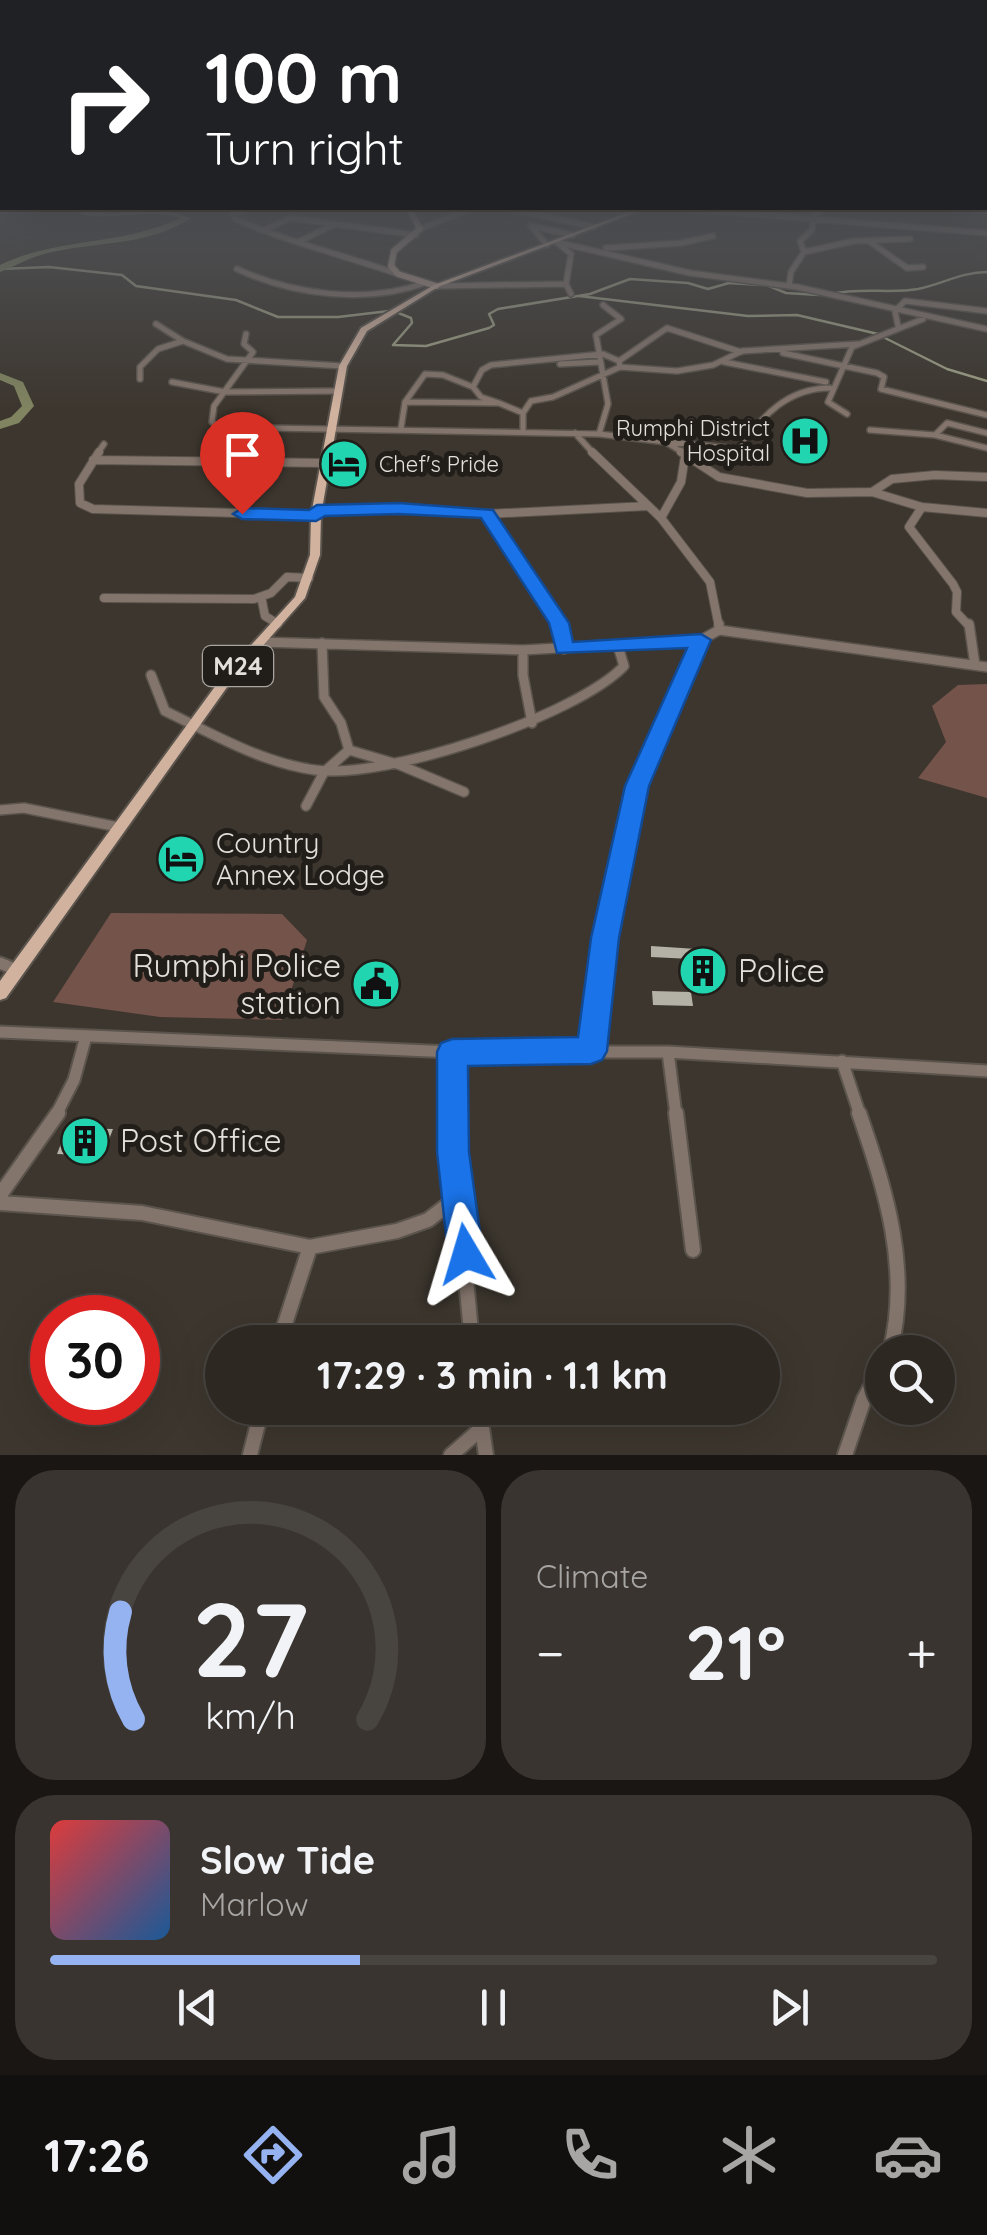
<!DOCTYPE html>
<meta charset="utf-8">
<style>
:root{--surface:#2d2822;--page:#39342f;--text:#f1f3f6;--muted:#a7a6a5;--line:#484440;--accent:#95b2f1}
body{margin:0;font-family:Quicksand,sans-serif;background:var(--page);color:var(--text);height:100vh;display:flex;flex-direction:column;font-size:38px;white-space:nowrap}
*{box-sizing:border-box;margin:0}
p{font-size:32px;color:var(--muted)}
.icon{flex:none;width:55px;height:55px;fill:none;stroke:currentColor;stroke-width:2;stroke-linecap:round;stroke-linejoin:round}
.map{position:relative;height:1455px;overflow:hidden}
.drawer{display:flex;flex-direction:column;gap:15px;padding:15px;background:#191613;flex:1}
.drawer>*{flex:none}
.hud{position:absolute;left:0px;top:0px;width:988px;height:210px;box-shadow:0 10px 40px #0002,0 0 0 2px var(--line);background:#202124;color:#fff;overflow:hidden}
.buttons{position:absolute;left:865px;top:1335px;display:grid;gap:20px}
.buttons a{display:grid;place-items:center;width:90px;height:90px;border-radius:50%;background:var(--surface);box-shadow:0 10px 40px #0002,0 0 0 2px var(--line);font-size:50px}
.speed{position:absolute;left:30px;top:1295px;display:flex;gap:20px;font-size:50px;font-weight:700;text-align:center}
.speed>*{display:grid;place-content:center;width:130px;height:130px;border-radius:50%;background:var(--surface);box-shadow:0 10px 40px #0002,0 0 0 2px var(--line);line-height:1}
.speed .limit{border:15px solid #d22;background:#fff;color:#111}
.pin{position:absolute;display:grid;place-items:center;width:85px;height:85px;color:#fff;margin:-102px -42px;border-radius:50% 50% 50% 0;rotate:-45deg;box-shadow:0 0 10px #0007}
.pin .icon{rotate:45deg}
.me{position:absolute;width:110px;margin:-55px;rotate:353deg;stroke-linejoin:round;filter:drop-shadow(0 0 8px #0008)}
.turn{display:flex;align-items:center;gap:35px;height:210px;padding:0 40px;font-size:45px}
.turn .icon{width:130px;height:130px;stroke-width:2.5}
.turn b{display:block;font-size:70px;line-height:85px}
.big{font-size:75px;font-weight:800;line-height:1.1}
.drawer .card{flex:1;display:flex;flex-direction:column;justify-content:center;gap:15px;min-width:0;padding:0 35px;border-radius:40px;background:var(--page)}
.drawer .dial{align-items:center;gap:0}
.dial svg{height:260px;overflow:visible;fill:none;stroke:var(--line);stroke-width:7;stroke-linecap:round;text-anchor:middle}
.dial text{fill:var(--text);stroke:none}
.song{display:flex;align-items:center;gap:30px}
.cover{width:120px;height:120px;border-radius:15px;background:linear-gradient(135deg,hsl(0 70% 55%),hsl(210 70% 35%))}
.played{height:10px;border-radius:5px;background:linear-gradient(90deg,var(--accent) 35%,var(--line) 35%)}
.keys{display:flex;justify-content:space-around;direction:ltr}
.heat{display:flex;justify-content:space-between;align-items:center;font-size:55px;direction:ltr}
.drawer .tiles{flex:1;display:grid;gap:15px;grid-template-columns:1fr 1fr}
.card:last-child{grid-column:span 2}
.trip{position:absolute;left:205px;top:1325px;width:575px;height:100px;border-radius:50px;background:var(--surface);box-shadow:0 10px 40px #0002,0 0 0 2px var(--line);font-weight:800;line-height:100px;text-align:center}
.tab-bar{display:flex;height:160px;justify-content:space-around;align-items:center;background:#12100e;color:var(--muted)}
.tab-bar .icon{width:70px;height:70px}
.tab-bar .selected{color:var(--accent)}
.tab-bar b{font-size:45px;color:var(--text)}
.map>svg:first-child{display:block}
.green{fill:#74534b}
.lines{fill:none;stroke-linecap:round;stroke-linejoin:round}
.stream{stroke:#9e9f85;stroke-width:2.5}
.river{fill:#808460;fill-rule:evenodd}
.building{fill:#b4b1a6}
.street-far4-casing{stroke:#5a544d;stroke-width:8}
.street-far3-casing{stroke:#5a544d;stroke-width:10}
.street-far2-casing{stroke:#5a544d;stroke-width:12}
.street-far1-casing{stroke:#5a544d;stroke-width:15}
.street-casing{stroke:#5a544d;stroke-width:18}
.secondary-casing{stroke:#5a544d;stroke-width:9}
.primary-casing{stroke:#5a544d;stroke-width:4}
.street-far4{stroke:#84756c;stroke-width:5}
.street-far3{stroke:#84756c;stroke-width:8}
.street-far2{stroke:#84756c;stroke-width:9}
.street-far1{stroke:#84756c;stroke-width:11}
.street{stroke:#84756c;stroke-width:14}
.secondary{stroke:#af9789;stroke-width:6}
.primary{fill:#d1b29f;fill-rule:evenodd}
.route{fill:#1a73e8;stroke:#114b97;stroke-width:2.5}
.labels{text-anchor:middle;stroke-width:10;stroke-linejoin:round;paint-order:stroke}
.far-poi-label{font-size:22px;fill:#e3dfda;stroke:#211e1a;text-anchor:end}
.shield{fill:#211e1a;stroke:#a9a5a0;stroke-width:2.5}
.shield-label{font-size:25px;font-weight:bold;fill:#e3dfda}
.poi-label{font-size:28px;fill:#e3dfda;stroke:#211e1a;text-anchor:start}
.near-poi-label{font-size:32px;fill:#e3dfda;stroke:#211e1a;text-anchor:start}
</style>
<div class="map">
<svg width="987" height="1455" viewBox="0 0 987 1455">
<rect width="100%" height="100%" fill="#3c362e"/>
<path class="green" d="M987,684V798L918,778L946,742L932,706L958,685Z
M111,913L282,914L307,940L282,1020L160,1017L53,1002Z"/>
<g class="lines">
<path class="stream" d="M0,269L49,267L122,275L136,286L236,300L278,317H338L389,311
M769,286L786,293L819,295
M832,294C861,287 890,294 918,289C942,284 962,272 987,272
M579,296L748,316L797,315L878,334
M396,312L411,318L412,323L393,345L426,346L489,328L494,325L489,314L498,309L590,294L630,279L688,283L708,289L729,283L761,285
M885,338L947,369L987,381"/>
<path class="river" d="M77,208L109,214L161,209L191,218C148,247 93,241 44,254C29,258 15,266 0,272V265C57,237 123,246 180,218C148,207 114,222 80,214Z
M0,373L23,382L34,406L19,423L0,429V421L11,417L22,406L14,386L0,380Z"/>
</g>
<path class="building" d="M651,946L712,950L715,993L693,992L691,959L651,957Z
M652,991L691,992L693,1006L653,1005Z
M67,1128L113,1129L103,1156L57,1154Z"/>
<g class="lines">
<g class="street-far4-casing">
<path id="street-far4" d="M233,208L235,219C288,242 343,255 398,274
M507,208L594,227
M676,208L987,233
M233,214L247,208
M266,229L291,218L416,235
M420,229L473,208
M300,241L333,225
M869,241L907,268L923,267
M556,242L690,273L797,287L987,329
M559,244L571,254L566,284L571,294
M547,245L531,226L573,235
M606,248L681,243L713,236
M804,252L854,241L910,239
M237,269C294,295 366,304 425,283
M436,286L566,284
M789,286L791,272L804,252L800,241L812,230L814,215L824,208
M156,324L183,341L227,359L343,366
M898,326L895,311L905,301L987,311
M246,334L244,344L253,352L214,406L212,422L219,427L599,434L666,442L685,454
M783,353L877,373L884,377L881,389L987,415
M724,362L826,382
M560,364L599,362
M620,367L619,361L667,328L741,352
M140,379V367L158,349L183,341
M172,382L225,392L338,391
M405,402L425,374L443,375L473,387
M499,403L481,397L473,387L482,370L491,365L603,354L619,361
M847,414L828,402L852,347L923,319
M401,428L405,402L499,403L523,413
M870,430L935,435L947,423L987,433
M523,432V413L531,401L553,397L620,367L677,371L713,365L742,351L857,344
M575,433L594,454
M599,434L608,404L596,335L621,319L603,305
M935,435L987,448
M669,442L740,449C761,416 788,388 830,388
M97,454L104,444"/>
</g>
<g class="street-far3-casing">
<path id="street-far3" d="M99,452L79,484L80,503L93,509L316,515
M592,452L661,518
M681,452L719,477L807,493L872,492L892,479L935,475L987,477
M685,456L681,482L661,518L710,582L719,627
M93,460L325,463
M872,492L922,507L987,513
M922,507L909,527L953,584L957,592L956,612L970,627
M317,511L399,509L487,514L560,627
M487,514L648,506
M104,598L254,599L271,593L287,577L309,578
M262,601L265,616L278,624"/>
</g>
<g class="street-far2-casing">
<path id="street-far2" d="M559,624L564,649
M969,624L975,665
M719,630L987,667
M260,642L523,650L701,640
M322,643L324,697L341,723L349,750L400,765L464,792
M523,650V675L532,723
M151,675L165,711C213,734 262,763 315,770C385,780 576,716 624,666L618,646
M306,806L324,772L349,750
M0,810L24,808L118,827
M625,843L637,786L701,640L719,630V624"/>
</g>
<g class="street-far1-casing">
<path id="street-far1" d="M0,963L17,970
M0,1032L452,1052H668L987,1071
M591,1051L605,938L625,841
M452,1052L453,1115
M668,1052L676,1115
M842,1061L860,1115
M56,1115L74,1080L86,1036"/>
</g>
<g class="street-casing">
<path id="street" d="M676,1113L693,1250
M859,1113C886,1191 911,1270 890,1352
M0,1195L58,1113
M458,1197L472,1342
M0,1203L142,1213L310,1247L397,1231L428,1220L458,1197L453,1113
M279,1342L310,1247
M479,1408L486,1455
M250,1455L262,1408
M451,1455L482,1428
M845,1455L864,1399L882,1366"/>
</g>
<g class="secondary-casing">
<path id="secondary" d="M409,208L420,229L394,251L391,266L398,274L436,286"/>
</g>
<g class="primary-casing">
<path id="primary" d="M640,208H647L438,287L367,331L347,366L321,515L320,555L305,598L230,683L6,998L0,1000V981L222,677L295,597L310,555L311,515L339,366L361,328L434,285Z"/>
</g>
<use href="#street-far4" class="street-far4"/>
<use href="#street-far3" class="street-far3"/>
<use href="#street-far2" class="street-far2"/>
<use href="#street-far1" class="street-far1"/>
<use href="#street" class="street"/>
<use href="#secondary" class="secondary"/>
<use href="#primary" class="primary"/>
</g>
<linearGradient id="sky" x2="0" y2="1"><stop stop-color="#211e19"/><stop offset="0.5" stop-color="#505257"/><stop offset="1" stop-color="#505257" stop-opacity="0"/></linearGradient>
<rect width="987" height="410" fill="url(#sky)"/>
<path class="route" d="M399,503L493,510L569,623L573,642L701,634L711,640L649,786L619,938L607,1051L602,1060L591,1064L468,1066L469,1152L483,1254L478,1267L466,1272L453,1267L448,1254L437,1152V1052L441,1043L452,1039L578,1037L591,938L625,786L687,648L557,653L549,623L481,518L399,514L325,516L316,521L242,519L233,514L242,508L309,510L317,505Z"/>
<defs>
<g id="hospital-disc" transform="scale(2.5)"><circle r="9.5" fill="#20d5b0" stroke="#211e1a"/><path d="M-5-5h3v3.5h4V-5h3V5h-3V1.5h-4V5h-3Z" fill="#111"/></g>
<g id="hotel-disc" transform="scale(2.5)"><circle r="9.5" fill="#20d5b0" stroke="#211e1a"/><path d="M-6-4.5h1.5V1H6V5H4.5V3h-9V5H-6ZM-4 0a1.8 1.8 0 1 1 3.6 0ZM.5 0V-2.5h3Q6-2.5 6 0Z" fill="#111"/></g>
<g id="building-disc" transform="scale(2.5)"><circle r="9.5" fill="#20d5b0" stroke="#211e1a"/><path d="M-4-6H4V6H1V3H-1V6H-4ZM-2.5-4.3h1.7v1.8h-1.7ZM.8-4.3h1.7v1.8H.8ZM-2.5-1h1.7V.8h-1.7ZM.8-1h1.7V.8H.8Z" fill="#111"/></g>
<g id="civic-disc" transform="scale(2.5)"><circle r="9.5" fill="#20d5b0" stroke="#211e1a"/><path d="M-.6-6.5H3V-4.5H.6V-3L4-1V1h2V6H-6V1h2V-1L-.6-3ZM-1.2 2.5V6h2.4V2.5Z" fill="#111"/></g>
</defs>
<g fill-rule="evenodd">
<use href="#hospital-disc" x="805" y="441"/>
<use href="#hotel-disc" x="344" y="464"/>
<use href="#hotel-disc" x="181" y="859"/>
<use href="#building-disc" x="703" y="971"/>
<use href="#civic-disc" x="376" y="984"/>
<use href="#building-disc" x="85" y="1141"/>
</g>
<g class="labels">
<g class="far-poi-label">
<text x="770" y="436">Rumphi District<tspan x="770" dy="25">Hospital</tspan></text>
<text x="379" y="472" text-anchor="start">Chef's Pride</text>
</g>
<rect class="shield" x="203" y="646" width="70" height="40" rx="8"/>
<g class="shield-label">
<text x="238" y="675">M24</text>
</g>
<g class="poi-label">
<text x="216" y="853">Country<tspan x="216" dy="32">Annex Lodge</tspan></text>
</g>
<g class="near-poi-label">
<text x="341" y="977" text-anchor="end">Rumphi Police<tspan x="341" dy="37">station</tspan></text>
<text x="738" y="982">Police</text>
<text x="120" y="1152">Post Office</text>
</g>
</g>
</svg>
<div class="buttons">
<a><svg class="icon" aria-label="search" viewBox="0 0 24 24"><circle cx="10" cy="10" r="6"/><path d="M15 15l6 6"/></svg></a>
</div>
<div class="speed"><div class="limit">30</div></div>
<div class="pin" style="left:242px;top:514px;background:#d93025"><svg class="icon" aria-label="arrive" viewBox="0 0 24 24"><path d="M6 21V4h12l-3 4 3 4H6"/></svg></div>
<svg class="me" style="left:466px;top:1254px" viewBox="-20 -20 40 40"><path d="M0-17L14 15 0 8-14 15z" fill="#1a73e8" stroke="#fff" stroke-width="4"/></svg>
<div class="trip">17:29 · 3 min · 1.1 km</div>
<div class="hud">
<div class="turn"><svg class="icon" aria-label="right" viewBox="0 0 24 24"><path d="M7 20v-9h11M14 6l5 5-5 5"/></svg><div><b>100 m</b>Turn right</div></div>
</div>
</div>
<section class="drawer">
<div class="tiles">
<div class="card dial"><svg viewBox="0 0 100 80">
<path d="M14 69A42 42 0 1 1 86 69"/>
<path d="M14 69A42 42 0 0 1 10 36" stroke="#95b2f1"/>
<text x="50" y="56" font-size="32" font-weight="700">27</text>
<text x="50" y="72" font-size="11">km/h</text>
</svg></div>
<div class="card"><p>Climate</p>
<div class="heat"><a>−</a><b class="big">21°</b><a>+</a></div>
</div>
<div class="card">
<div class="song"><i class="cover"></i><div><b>Slow Tide</b><p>Marlow</p></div></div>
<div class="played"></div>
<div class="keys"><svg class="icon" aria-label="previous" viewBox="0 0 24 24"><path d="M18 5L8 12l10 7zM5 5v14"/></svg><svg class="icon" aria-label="pause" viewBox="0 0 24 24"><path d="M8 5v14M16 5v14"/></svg><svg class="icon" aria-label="next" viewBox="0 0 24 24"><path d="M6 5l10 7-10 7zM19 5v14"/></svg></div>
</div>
</div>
</section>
<nav class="tab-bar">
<b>17:26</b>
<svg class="icon selected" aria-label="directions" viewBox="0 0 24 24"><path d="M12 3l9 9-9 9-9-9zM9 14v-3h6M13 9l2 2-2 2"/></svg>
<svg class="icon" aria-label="music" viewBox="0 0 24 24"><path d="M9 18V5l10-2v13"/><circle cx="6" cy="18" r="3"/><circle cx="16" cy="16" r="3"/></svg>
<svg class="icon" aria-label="phone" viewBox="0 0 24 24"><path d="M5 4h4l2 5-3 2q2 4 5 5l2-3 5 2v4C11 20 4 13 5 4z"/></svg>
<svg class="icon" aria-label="climate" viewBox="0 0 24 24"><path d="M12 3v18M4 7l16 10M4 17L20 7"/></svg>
<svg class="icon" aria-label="car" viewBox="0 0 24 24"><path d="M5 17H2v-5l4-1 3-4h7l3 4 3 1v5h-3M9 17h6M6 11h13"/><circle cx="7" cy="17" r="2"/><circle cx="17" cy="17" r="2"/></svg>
</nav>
